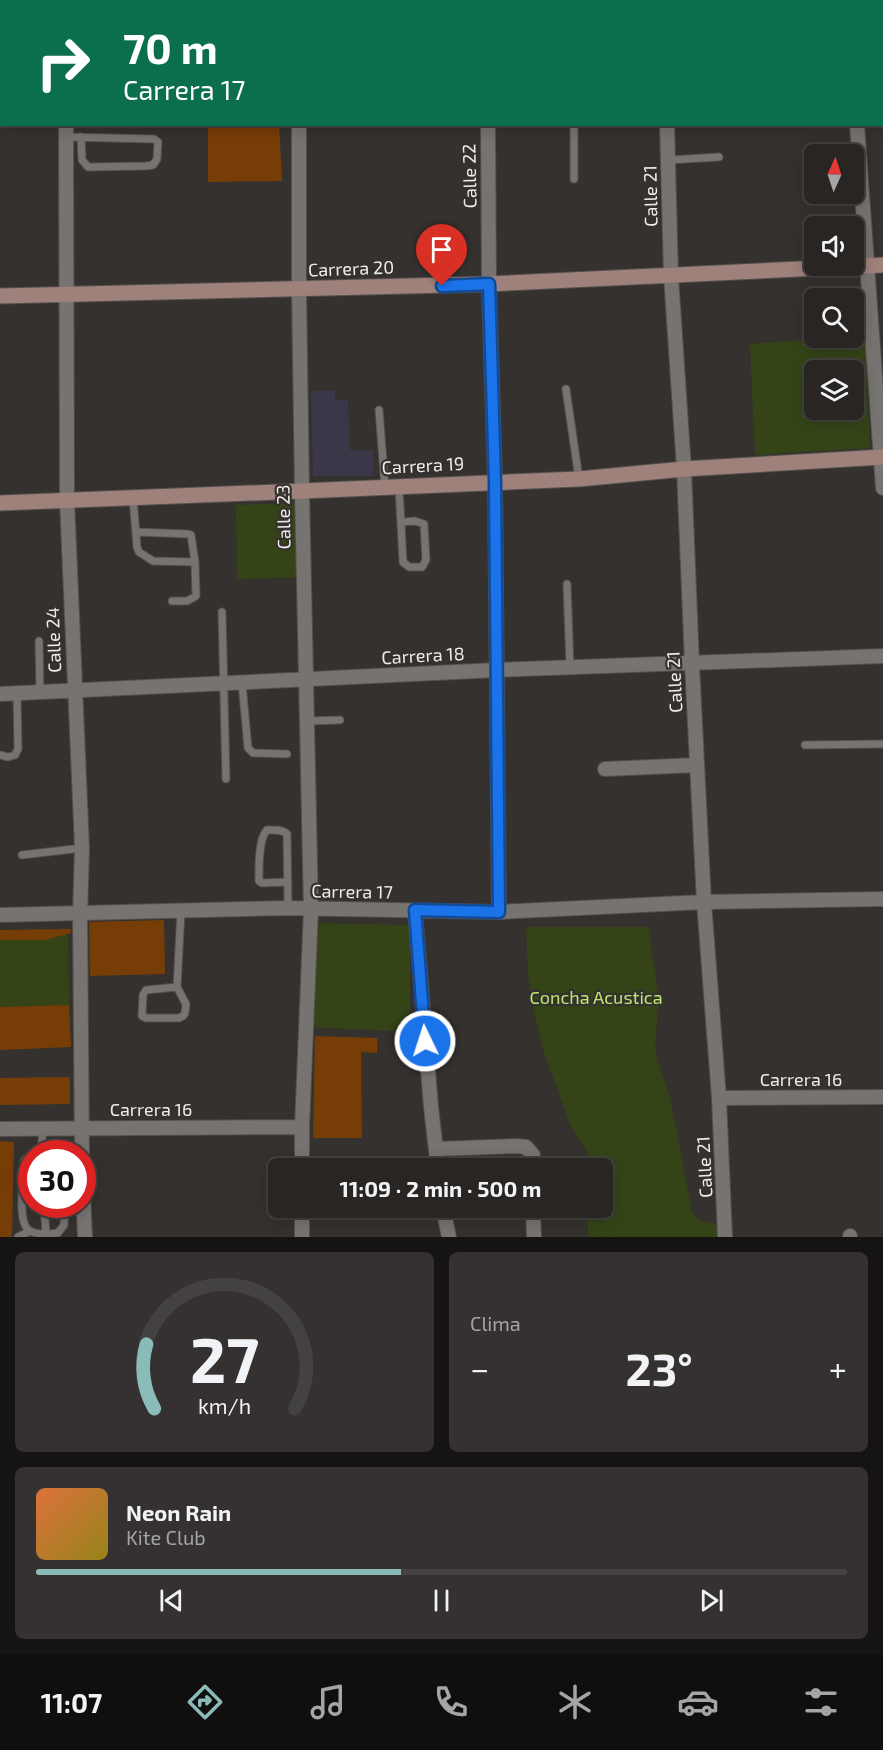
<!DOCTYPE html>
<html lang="es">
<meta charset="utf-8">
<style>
:root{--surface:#282523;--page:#343130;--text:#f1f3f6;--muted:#a5a5a6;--line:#444241;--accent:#8bbbb9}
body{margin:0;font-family:"Exo 2",sans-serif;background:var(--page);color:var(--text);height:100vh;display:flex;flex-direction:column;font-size:22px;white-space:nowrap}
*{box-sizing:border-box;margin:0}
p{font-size:20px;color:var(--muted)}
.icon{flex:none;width:33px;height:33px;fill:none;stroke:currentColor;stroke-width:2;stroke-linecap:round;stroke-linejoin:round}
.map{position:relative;height:1237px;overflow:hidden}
.sheet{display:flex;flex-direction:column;gap:15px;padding:15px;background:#161413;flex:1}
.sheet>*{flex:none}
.guide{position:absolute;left:0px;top:0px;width:884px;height:126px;box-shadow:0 3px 15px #0003,0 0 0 2px var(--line);background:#0b6e4f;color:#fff;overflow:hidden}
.needle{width:39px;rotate:3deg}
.controls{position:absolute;left:804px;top:144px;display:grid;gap:12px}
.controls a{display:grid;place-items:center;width:60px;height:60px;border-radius:9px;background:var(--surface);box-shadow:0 3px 15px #0003,0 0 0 2px var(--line);font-size:30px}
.speed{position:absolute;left:18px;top:1140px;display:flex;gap:12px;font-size:30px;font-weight:700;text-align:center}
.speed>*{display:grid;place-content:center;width:78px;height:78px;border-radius:50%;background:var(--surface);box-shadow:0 3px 15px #0003,0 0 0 2px var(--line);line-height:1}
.speed .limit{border:9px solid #d22;background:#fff;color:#111}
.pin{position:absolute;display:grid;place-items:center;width:51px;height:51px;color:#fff;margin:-62px -26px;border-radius:50% 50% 50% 0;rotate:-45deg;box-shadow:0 0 6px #0007}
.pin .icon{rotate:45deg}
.me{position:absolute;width:66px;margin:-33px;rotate:356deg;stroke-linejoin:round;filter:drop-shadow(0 0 4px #0008)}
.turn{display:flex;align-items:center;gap:21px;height:126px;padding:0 24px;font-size:27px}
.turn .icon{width:78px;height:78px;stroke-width:2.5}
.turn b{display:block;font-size:42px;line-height:51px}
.big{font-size:45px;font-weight:700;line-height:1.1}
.sheet .card{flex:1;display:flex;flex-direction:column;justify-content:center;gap:9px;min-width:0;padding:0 21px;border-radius:9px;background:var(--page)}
.sheet .dial{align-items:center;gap:0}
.dial svg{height:156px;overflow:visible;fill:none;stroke:var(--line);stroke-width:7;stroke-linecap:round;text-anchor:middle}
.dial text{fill:var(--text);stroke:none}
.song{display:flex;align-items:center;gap:18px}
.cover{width:72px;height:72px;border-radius:9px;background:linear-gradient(135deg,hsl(20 70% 55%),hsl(50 70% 35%))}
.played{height:6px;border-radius:3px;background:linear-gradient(90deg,var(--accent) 45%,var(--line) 45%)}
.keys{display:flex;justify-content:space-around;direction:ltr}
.heat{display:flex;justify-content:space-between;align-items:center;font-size:33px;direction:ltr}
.sheet .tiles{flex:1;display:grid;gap:15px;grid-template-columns:1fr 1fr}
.card:last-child{grid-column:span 2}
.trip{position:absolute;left:268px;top:1158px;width:345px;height:60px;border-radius:9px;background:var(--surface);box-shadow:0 3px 15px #0003,0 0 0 2px var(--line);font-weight:700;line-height:60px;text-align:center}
.menu{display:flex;height:96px;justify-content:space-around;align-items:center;background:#100f0e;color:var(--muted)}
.menu .icon{width:42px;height:42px}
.menu .current{color:var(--accent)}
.menu b{font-size:27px;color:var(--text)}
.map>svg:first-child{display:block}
.education{fill:#3a3749}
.park{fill:#344417;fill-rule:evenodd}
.building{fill:#773d06}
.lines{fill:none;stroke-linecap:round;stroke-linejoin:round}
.lane-casing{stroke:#53504e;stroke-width:9}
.street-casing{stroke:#53504e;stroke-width:16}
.secondary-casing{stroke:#53504e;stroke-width:17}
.lane{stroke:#777371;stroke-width:7}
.street{stroke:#777371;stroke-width:14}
.secondary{stroke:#9e817a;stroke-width:15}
.route-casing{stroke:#114b97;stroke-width:15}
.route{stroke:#1a73e8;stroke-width:10}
.labels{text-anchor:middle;stroke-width:4.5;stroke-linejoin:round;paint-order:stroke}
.street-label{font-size:18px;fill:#eeebea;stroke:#35312f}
.park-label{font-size:18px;fill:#bbe76e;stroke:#35312f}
</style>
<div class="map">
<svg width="883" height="1237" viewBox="0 0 883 1237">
<rect width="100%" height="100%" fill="#35312f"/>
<path class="education" d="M311,391H335V400H348L350,450H373V476H313Z"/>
<path class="park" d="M865,335L870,448L755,455L750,344L832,338H854V336ZM814,370H854V410H814Z
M299,503L301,577L237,579L236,505Z
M314,923L410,925V1032L310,1027Z
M526,927H648L659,997L655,1048L657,1060L671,1101L692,1212L699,1220L720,1225L721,1237H588C589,1227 586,1218 586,1208H603V1168H579L578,1167L590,1157L570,1124L543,1049L534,1011L528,974Z
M68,929L69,1005L0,1007V930Z"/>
<path class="building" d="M208,124H279L282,181L208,182Z
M164,920L165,974L90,976L89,922Z
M71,929V933L45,940H0V930Z
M69,1005L71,1047L0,1050V1007Z
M315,1036L377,1038V1053L361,1052L362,1138H313Z
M70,1077V1104L0,1105V1078Z
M0,1141L14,1142L12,1237H0Z"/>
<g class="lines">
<g class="lane-casing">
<path id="lane" d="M574,124V179
M66,137L154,139L158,142L157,159L153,165L146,166L88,167L82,160L81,137
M669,160L719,157
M566,389L579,479
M379,410L385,487
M399,487L403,562L409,567H422L426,560L424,524L415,521L401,522
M133,498L137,547L139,552L153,561L195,562L191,535L188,534L136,532
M567,584L570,668
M172,601H187L196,596L195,562
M222,612L226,779
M39,641L40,692
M242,683L248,748L253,753L287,754
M308,721L340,720
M805,745L883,744
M0,755L8,757L15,755L18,749L17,694
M22,855L82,848
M288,882L262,883L259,881C259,868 258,839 267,830C273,830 282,829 287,834L288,908
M177,987L146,990L143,995L142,1016L146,1018H179L183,1016L185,1013L186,1004L177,987L181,911
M41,1154L43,1128
M32,1156L26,1158L24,1161C24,1175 16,1224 30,1231C37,1235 50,1234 58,1233L64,1225L65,1204
M44,1204L46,1234
M18,1237L30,1231"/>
</g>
<g class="street-casing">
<path id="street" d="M63,0V2
M297,0V2
M476,0V2
M662,0V2
M849,0L850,2
M487,2V0
M882,86H883
M0,94H2
M66,124L67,500L82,848L80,915L82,1154
M299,124V290L302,491L311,909L302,1127V1168
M488,124L489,284L495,482L499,912
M667,124L671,276L684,469L692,664L704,902L719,1098L725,1237
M857,124L883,488
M0,694L497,670L883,656
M605,769L697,765
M415,911L431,1107L438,1168
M0,915L288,908L499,912L704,902L883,899
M719,1098L883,1097
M0,1129L302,1127
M436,1149L516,1146L526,1147L533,1155V1168
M82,1170L85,1237
M443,1208L449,1237
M533,1208L534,1237
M302,1211L395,1208
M302,1237V1208
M850,1237V1236"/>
</g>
<g class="secondary-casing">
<path id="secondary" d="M0,296L489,284L883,265
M0,503L302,491L579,479L684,469L883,457"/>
</g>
<use href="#lane" class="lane"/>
<use href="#street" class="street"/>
<use href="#secondary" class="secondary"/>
</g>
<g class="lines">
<g class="route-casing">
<path id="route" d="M425,1041L415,910L499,912L495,482L489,284L442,286"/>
</g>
<use href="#route" class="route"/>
</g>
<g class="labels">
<g class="street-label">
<text transform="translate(470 176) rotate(-91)" y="6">Calle 22</text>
<text transform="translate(651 196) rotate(-91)" y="6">Calle 21</text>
<text transform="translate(351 269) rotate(-2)" y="6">Carrera 20</text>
<text transform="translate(423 466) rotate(-3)" y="6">Carrera 19</text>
<text transform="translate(284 517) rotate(-91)" y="6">Calle 23</text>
<text transform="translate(54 640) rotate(-92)" y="6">Calle 24</text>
<text transform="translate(423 656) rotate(-3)" y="6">Carrera 18</text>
<text transform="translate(675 682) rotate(-93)" y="6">Calle 21</text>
<text transform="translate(352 892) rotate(1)" y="6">Carrera 17</text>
<text x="801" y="1086">Carrera 16</text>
<text x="151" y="1116">Carrera 16</text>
<text transform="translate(705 1167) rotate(-93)" y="6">Calle 21</text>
</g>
<g class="park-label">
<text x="596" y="1004">Concha Acustica</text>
</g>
</g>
</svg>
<div class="controls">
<a><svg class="needle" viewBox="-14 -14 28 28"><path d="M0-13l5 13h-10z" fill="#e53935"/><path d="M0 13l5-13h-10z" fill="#a5a5a6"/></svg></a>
<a><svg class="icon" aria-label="sound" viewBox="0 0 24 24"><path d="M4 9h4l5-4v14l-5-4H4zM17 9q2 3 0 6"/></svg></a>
<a><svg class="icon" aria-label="search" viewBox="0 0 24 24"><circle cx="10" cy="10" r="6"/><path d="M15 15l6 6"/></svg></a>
<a><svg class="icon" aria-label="layers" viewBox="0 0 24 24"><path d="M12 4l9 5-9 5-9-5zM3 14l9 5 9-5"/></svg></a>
</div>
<div class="speed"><div class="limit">30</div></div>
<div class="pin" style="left:442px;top:286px;background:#d93025"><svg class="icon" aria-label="arrive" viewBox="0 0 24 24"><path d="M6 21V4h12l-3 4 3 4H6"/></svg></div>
<svg class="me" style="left:425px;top:1041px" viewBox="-20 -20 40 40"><circle r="17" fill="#1a73e8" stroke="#fff" stroke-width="3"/><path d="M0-11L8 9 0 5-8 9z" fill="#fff"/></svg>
<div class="trip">11:09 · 2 min · 500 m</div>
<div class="guide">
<div class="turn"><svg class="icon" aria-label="right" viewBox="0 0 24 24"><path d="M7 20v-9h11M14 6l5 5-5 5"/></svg><div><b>70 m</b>Carrera 17</div></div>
</div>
</div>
<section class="sheet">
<div class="tiles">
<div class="card dial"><svg viewBox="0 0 100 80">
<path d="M14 69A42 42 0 1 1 86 69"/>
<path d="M14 69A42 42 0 0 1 10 36" stroke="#8bbbb9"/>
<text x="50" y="56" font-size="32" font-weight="700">27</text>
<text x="50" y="72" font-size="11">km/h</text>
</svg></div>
<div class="card"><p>Clima</p>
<div class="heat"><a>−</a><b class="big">23°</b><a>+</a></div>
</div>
<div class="card">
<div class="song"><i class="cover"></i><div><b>Neon Rain</b><p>Kite Club</p></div></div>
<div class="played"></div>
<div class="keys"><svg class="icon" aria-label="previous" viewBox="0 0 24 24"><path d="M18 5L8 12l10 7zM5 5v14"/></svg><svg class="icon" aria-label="pause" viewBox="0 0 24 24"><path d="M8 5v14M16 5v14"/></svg><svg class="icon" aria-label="next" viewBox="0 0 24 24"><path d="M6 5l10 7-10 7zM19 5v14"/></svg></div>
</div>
</div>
</section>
<nav class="menu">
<b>11:07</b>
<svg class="icon current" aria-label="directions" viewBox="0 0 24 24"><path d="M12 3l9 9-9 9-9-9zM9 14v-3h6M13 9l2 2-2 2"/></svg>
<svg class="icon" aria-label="music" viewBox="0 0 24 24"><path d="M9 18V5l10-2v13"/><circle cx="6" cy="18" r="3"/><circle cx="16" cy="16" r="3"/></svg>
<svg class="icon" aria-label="phone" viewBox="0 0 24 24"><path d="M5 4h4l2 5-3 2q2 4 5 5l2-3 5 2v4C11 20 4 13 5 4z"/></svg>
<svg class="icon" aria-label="climate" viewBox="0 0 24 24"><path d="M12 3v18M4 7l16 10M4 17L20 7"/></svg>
<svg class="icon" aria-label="car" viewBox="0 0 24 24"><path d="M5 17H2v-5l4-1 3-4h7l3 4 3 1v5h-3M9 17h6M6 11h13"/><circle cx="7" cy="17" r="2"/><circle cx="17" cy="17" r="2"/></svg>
<svg class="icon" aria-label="filters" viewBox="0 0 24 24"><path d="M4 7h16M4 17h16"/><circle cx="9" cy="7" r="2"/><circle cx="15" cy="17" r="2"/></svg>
</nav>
